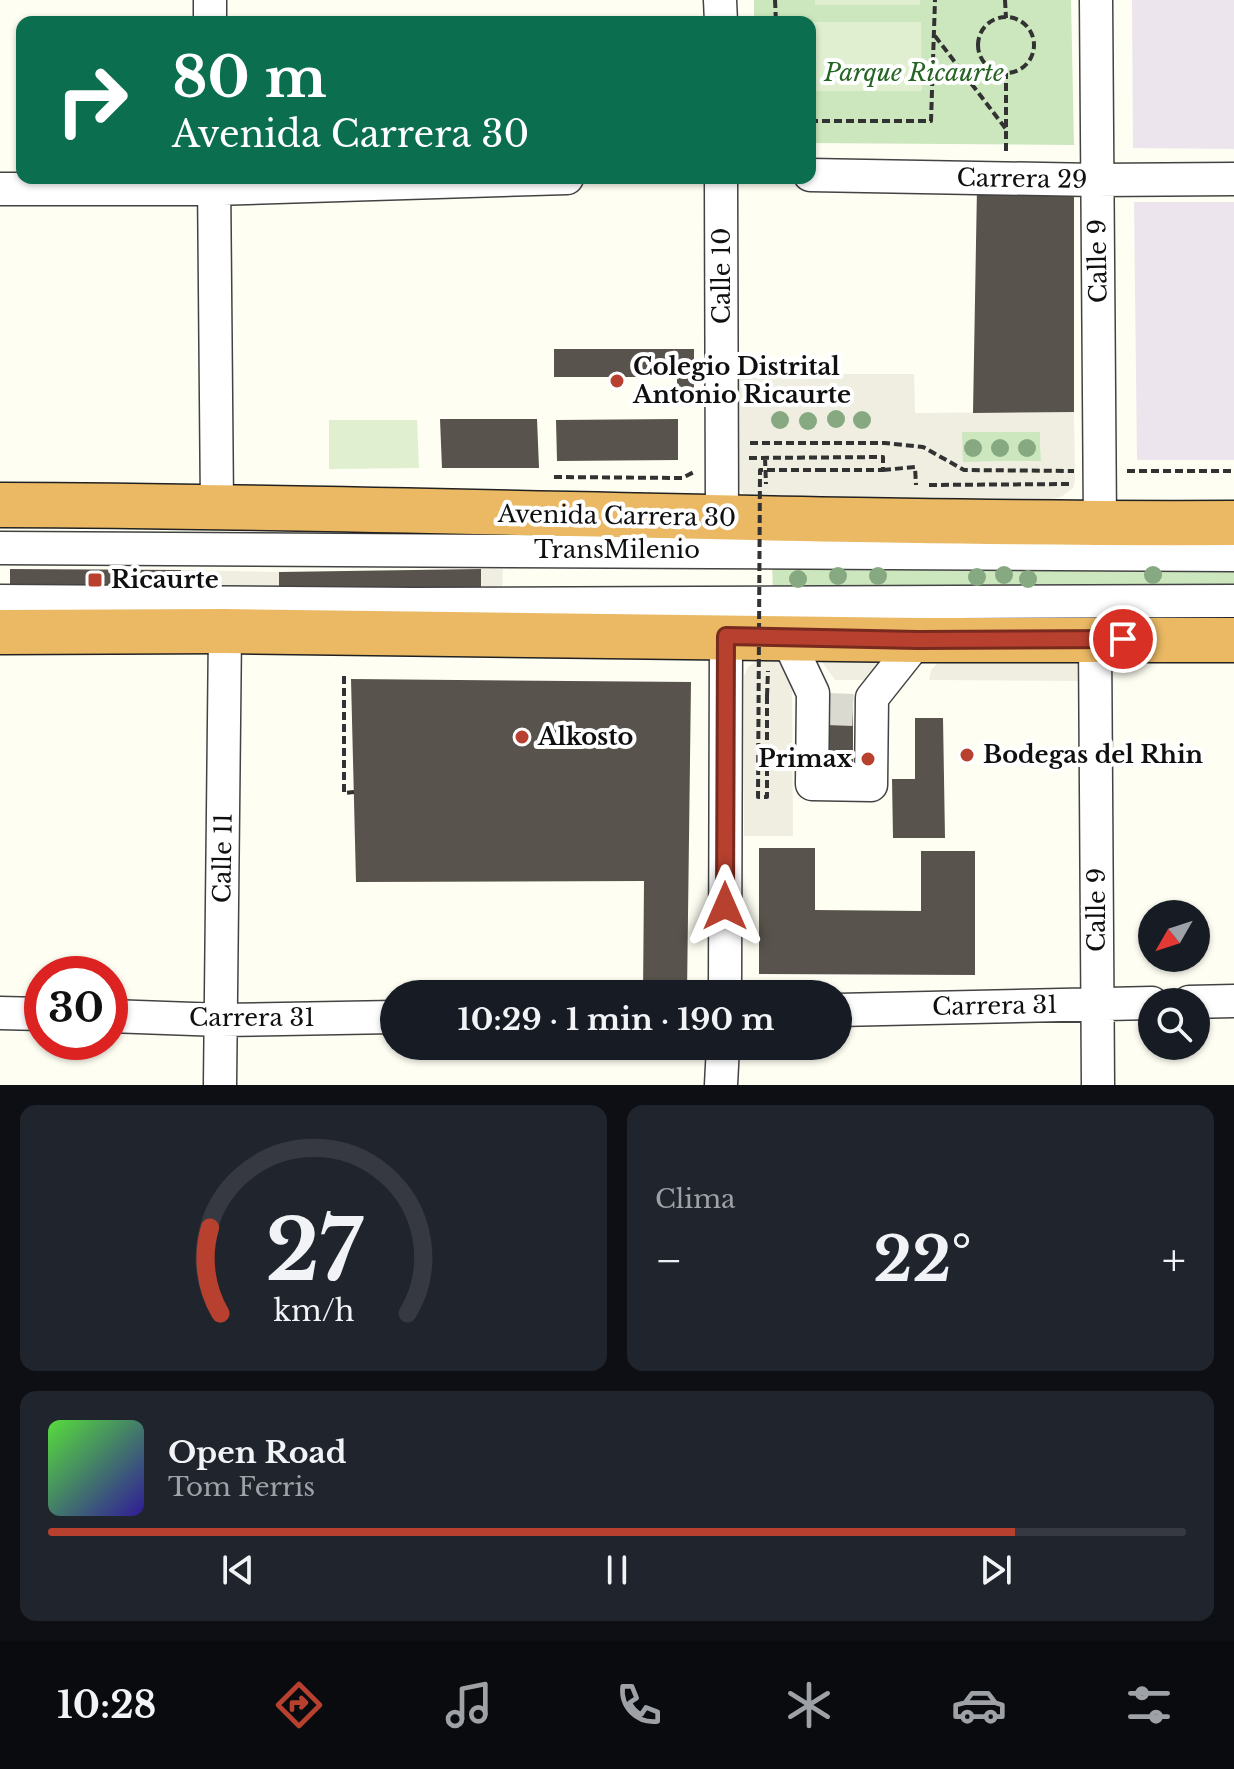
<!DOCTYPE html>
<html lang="es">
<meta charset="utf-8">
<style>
:root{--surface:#171b24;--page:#20242c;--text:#f1f3f6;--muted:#9ea1a6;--line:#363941;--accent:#b8402f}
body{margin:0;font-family:"Libre Baskerville",serif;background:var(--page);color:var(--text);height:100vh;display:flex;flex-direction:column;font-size:30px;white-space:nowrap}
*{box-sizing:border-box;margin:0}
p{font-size:26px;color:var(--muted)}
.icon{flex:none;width:44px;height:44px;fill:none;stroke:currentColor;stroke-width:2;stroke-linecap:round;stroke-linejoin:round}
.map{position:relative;height:1085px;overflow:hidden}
.details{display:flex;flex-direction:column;gap:20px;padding:20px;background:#0d0f14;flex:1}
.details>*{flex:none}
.banner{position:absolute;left:16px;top:16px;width:800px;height:168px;border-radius:16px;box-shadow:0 2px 6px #0004;background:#0b6e4f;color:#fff;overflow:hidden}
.needle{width:52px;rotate:231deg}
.fabs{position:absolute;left:1138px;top:900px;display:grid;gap:16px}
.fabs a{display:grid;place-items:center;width:72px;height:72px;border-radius:50%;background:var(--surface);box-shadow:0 2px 6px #0004;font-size:40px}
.speed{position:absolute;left:24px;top:956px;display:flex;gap:16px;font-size:40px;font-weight:700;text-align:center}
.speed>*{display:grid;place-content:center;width:104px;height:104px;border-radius:50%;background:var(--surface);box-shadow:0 2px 6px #0004;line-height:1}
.speed .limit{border:12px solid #d22;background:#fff;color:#111}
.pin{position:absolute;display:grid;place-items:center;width:68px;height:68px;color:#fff;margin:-34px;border:4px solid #fff;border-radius:50%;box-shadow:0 2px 8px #0007}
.me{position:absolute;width:88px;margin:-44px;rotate:0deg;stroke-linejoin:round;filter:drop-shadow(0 0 6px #0008)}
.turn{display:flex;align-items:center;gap:28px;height:168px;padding:0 24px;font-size:36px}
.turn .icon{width:104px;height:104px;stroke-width:2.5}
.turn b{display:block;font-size:56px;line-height:68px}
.big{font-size:60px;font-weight:700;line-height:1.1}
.details .card{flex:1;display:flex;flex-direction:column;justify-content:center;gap:12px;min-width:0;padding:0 28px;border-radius:16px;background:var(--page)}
.details .dial{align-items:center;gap:0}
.dial svg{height:208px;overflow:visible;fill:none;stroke:var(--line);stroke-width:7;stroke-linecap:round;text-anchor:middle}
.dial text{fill:var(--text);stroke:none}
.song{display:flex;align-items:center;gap:24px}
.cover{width:96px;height:96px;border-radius:12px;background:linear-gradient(135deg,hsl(110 70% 55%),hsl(250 70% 35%))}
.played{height:8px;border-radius:4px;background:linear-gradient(90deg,var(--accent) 85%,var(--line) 85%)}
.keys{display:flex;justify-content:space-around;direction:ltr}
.heat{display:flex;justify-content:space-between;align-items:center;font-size:44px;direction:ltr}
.details .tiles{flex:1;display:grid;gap:20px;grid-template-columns:1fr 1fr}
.card:last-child{grid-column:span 2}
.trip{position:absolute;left:380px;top:980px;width:472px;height:80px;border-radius:40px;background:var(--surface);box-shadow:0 2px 6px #0004;font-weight:700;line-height:80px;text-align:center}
.tabs{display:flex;height:128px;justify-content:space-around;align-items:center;background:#090b0e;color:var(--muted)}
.tabs .icon{width:56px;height:56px}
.tabs .current{color:var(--accent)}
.tabs b{font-size:36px;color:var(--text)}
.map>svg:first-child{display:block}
.industrial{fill:#ede5ed}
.green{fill:#cce7be}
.pitch{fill:#dfefcf}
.plaza{fill:#efeee1;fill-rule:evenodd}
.building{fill:#58534c}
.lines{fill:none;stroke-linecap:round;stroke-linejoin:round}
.minor-tunnel{stroke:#dadad1;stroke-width:32;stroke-dasharray:32 16;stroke-linecap:butt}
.minor-casing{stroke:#434343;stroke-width:35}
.highway-casing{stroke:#212121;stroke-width:47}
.path{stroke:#323232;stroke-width:4;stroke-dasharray:8 4;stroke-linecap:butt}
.minor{stroke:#fff;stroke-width:32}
.highway{stroke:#ebb964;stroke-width:44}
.path-bridge{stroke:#323232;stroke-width:4;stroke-dasharray:8 4;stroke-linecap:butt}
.tree{fill:#87a981}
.route-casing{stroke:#782a1f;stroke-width:20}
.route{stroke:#b8402f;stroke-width:14}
.poi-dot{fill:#b8402f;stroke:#fff;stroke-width:3}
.labels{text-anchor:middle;stroke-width:8;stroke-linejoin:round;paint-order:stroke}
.park-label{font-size:24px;font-style:italic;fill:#256423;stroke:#fff}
.street-label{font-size:24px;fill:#101010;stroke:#fff}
.poi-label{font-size:24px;font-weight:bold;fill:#101010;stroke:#fff;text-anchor:start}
</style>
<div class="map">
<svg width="1234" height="1085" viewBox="0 0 1234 1085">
<rect width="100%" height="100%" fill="#fefef3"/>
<path class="industrial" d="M1132,0H1234V149L1133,148Z
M1134,202H1234V460H1137Z"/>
<path class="green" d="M754,0H1071L1074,145L810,143V22H754Z
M1040,431L1041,461L962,462V432Z
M772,564H1234V592L773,593Z"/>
<path class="pitch" d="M815,0H920V5H815Z
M812,22H921L922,91H812Z
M329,420H417L419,468L329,469Z"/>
<path class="plaza" d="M733,374H914L915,413L1074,412L1075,479L1073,488L1061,497L1051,500L755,502L747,498L736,485ZM962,432H1040L1041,461L963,462Z
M481,569H503L502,590L481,591Z
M181,570L279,572V593L181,591Z
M898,651L873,680H835L819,658Z
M764,656L774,657L782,662L792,680L793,836H744V676L748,667Z
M941,659H1076L1082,666L1085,681L929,680L931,670Z"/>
<path class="building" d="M977,187L1074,189V412L973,413Z
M554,349H694V393H677V377H554Z
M440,419H537L539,468H442Z
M678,419V460L557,461L556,420Z
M10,569L181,570V591H10Z
M481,569V591L279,593V572Z
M351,679L691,682L687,994H643L644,881L356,882Z
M827,695L853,696V776H827Z
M915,718H943L945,838H893L892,779H915Z
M759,848H815V910L921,911V851H975V975L759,974Z"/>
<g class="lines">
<path class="minor-tunnel" d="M827,709L853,710"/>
<g class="minor-casing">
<path id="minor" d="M210,0V22
M720,0L721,22
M1096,0L1100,523
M810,175L1096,180L1234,179
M214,178L217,506
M721,178L722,518
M0,189H214L567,178
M0,548L1234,555
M0,601L413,604L1234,601
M787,638L813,693L812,784L871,785L872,698L918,640
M1095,639L1098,1085
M725,994L726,636
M1189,1002L1234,1001
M838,1010L1152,1003
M0,1013L42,1014
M110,1016L221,1020L394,1017
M220,1085L225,631
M721,1085L723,1046"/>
</g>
<g class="highway-casing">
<path id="highway" d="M0,505C411,506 823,525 1234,523
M0,632L225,631L918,640H1234"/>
</g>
<path class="path" d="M775,0L776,22
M1005,0L1006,18
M978 45a28 28 0 1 1 56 0a28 28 0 1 1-56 0Z
M935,36L1006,129
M810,121H931L935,0
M1006,151V73
M750,443H885L923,447L964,470L1074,471
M749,458L883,457V470H822
M765,458L766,484
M883,470L915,467L916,485
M1127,471H1234
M554,477L682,478L696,471
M929,485L1072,484
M344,676V793L354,792
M767,696L768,671"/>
<use href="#minor" class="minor"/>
<use href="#highway" class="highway"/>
<path class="path-bridge" d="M767,696V797H758L760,470H822"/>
</g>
<g class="tree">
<circle cx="836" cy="419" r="9"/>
<circle cx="780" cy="420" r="9"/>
<circle cx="862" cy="420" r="9"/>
<circle cx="808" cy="421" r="9"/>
<circle cx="973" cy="448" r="9"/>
<circle cx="1000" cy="448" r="9"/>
<circle cx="1027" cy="448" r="9"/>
<circle cx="1004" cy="575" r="9"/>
<circle cx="1153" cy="575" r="9"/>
<circle cx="838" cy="576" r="9"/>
<circle cx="878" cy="576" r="9"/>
<circle cx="977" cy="577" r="9"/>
<circle cx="798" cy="579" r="9"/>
<circle cx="1028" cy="579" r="9"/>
</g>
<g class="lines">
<g class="route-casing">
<path id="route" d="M725,906L726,636L918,640L1123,639"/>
</g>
<use href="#route" class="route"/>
</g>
<g class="poi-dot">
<circle cx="617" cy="381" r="8"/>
<rect x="87" y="572" width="16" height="16" rx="4"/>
<circle cx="522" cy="737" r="8"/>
<circle cx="967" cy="755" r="8"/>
<circle cx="868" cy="759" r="8"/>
</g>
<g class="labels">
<g class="park-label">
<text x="914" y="81">Parque Ricaurte</text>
</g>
<g class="street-label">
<text transform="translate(1022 179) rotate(1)" y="8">Carrera 29</text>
<text transform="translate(1098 261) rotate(-91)" y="8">Calle 9</text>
<text transform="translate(722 276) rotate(-90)" y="8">Calle 10</text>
<text transform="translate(617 516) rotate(1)" y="8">Avenida Carrera 30</text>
<text x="617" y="558">TransMilenio</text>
<text transform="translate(223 858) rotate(-89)" y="8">Calle 11</text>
<text transform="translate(1097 910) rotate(-90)" y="8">Calle 9</text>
<text transform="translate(995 1006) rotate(-1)" y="8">Carrera 31</text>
<text x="252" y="1026">Carrera 31</text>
</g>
<g class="poi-label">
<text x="633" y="375">Colegio Distrital<tspan x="633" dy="28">Antonio Ricaurte</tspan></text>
<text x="111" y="588">Ricaurte</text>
<text x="538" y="745">Alkosto</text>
<text x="983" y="763">Bodegas del Rhin</text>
<text x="852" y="767" text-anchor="end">Primax</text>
</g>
</g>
</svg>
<div class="fabs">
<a><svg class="needle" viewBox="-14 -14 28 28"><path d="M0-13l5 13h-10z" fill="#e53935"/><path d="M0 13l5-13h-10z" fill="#9ea1a6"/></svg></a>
<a><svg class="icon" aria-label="search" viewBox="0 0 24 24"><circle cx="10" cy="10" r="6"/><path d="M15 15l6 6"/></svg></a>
</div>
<div class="speed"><div class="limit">30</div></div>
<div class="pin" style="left:1123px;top:639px;background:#d93025"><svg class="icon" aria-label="arrive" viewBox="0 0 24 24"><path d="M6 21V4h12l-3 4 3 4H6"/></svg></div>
<svg class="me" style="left:725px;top:906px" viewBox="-20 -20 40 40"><path d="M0-17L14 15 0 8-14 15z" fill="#b8402f" stroke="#fff" stroke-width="4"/></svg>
<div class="trip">10:29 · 1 min · 190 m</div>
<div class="banner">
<div class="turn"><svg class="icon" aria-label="right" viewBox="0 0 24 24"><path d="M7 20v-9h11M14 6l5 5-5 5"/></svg><div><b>80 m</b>Avenida Carrera 30</div></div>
</div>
</div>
<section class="details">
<div class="tiles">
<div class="card dial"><svg viewBox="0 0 100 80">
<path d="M14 69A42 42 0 1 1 86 69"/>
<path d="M14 69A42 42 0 0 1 10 36" stroke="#b8402f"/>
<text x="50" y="56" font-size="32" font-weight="700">27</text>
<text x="50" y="72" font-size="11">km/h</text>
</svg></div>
<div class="card"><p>Clima</p>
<div class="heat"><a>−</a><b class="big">22°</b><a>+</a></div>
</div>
<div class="card">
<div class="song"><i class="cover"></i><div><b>Open Road</b><p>Tom Ferris</p></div></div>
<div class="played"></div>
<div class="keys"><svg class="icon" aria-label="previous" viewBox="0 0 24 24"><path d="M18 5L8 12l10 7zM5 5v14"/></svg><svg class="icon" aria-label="pause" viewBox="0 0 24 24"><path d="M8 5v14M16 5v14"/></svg><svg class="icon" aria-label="next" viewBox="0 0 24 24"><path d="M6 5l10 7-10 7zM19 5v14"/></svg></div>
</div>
</div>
</section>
<nav class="tabs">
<b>10:28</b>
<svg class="icon current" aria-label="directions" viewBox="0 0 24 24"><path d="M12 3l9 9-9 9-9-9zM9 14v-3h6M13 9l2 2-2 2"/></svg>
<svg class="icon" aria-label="music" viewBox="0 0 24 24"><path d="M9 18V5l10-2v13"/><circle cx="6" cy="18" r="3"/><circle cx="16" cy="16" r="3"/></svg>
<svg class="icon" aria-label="phone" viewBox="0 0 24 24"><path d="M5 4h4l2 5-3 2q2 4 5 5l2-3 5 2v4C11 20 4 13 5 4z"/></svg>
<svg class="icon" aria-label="climate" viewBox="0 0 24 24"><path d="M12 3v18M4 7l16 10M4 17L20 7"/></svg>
<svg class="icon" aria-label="car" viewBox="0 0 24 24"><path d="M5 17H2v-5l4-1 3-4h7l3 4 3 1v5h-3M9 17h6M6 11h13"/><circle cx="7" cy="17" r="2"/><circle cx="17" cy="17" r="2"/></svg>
<svg class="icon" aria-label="filters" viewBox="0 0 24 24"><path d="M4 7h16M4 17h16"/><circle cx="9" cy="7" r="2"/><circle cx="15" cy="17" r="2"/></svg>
</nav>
